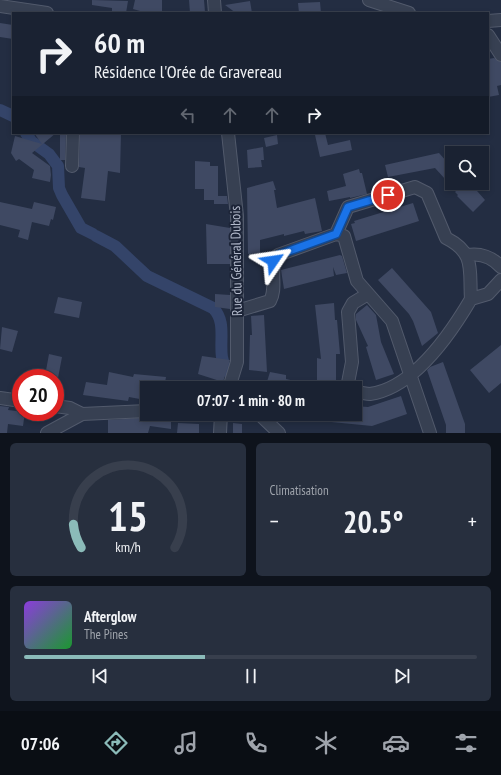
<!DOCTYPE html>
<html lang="fr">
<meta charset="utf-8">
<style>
:root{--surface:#1a2232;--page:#272f3e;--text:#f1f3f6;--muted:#9fa4ac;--line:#383f4d;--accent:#8bbbb9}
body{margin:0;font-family:"PT Sans Narrow",sans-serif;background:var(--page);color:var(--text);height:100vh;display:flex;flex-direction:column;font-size:15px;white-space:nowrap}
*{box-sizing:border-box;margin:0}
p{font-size:13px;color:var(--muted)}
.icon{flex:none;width:22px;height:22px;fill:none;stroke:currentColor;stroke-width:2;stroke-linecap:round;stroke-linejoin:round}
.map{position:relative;height:433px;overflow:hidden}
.panel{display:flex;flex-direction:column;gap:10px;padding:10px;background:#0e131c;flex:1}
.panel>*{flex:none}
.guide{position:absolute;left:12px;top:12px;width:477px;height:122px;border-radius:0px;box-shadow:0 2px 6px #0003,0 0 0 1px var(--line);background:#1a2232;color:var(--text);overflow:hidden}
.controls{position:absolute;left:445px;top:146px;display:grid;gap:8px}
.controls a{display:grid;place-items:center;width:44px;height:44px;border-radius:0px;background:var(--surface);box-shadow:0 2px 6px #0003,0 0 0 1px var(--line);font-size:20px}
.speed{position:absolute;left:12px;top:369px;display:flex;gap:8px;font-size:20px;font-weight:700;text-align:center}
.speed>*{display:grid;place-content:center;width:52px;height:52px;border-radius:50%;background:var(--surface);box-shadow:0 2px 6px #0003,0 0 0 1px var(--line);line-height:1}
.speed .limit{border:6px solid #d22;background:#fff;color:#111}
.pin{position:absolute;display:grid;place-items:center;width:34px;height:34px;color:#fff;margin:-17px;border:2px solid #fff;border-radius:50%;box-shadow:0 1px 4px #0007}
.me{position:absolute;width:44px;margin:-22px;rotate:58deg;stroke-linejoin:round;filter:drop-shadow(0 0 3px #0008)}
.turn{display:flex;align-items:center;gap:14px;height:84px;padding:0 16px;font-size:18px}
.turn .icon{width:52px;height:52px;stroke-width:2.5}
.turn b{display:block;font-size:28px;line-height:34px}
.lanes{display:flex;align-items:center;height:38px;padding:0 16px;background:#0003;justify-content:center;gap:20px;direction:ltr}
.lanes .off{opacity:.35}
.big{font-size:30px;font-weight:700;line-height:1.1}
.panel .tile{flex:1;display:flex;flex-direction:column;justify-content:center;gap:6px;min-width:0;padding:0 14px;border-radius:6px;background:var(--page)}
.panel .dial{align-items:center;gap:0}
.dial svg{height:104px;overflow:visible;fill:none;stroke:var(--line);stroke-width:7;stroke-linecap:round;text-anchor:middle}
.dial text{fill:var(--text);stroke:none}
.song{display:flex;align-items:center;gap:12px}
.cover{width:48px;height:48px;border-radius:6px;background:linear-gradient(135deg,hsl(270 70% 55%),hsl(130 70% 35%))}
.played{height:4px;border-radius:2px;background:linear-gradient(90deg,var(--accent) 40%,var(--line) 40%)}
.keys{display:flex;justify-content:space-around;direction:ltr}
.heat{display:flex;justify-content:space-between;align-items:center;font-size:22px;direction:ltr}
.panel .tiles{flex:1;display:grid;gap:10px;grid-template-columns:1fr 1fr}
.tile:last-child{grid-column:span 2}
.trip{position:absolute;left:140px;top:381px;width:222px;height:40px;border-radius:0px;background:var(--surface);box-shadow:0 2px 6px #0003,0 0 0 1px var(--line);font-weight:700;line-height:40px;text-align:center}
.tabs{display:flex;height:64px;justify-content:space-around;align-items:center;background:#0a0e14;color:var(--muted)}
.tabs .icon{width:28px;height:28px}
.tabs .active{color:var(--accent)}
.tabs b{font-size:18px;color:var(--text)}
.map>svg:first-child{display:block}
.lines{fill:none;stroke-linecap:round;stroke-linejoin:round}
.canal{stroke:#344469;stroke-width:12}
.building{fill:#3f4963}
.minor-casing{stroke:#525a6c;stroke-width:14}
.minor{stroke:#374052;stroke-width:12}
.route-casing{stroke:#114b97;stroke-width:10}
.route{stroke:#1a73e8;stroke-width:7}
.labels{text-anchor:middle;stroke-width:4;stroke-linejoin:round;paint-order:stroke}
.street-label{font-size:14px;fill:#b4bbcc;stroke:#1c2437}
</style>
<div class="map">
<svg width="501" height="433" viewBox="0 0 501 433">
<rect width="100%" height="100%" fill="#232d42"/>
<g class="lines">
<path class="canal" d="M0,110L13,116
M26,133L31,141L49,154L58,166L59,188L62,195L81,228L93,234
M96,236L115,246L147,276L213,308C230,325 214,351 227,371"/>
</g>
<path class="building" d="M92,0L128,1L126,13L112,12V8L92,5Z
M135,0H162V13H147L133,9Z
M189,0H204L205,12L190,13Z
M250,1L252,13H236L225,5Z
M320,2L321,13H299L298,3Z
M0,23L13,25V39L0,37Z
M494,58L501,62V85L497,86L499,95L488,97V59Z
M34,133H56L32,153L50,166L51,175L50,182L32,178L34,170L19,159L16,161L11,153L15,136L42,144Z
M60,133H66L65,160H60Z
M80,133H121L120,173L108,171L105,201L81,198L85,168L79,167Z
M325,133L328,145L350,140L352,150L320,157L315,135Z
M277,135L278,144L266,147L264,138Z
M263,147L264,160H261L262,167L248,168L247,150Z
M439,153L448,163L452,159V183H470L485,200L473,212L457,196L458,195L455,192L456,191L435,168L388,177L385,165Z
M195,161L210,162V166H218V196H227L228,204H214V200H204V189H195Z
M359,169L360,173H362L367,194L350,198V197L329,201L327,191L346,186L343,174Z
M273,181L276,190H274L277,208L315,198L322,231L305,234L304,231L284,236V234L260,240V253L248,254L247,188Z
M0,202L32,209L34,202L56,207L53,220L51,219L49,226L32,222L28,240L18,237L20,230L0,225Z
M413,203L419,221L356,241L351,224L355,223L354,221Z
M206,224L230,228V264H207Z
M340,255L342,256L347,273L336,275L333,267L334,276L284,289L281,270Z
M392,268L431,312L438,333L422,346L413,321L409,314L378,280Z
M215,294L230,295V309L215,307Z
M58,297L82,302L79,318L54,313Z
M334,303L335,320H337L340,354H336V386L317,385V358L321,359L315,305Z
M367,305L376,315L381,342L394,374L376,380L366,347L368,346L356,320V314Z
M264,315L267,372L249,370L250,335H252L251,316Z
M2,327L18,331L12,352L0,349Z
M501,345V383L489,393L470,370Z
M49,354L62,357L58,378L45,376Z
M202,356L230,360L223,382L198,374Z
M443,362L465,424V433H446V425L427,370L430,367Z
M109,372L133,377L134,374L166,377L164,388H147V398L145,400L129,397L128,401L83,395L86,382L107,385Z
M270,372L286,375V379L308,384L307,388H265Z
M401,396L407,414L372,426L321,421V414H355V406L368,407Z
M0,406L9,407L8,410L25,412L23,426L8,424L7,433H0Z
M156,417L171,419V429L150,426L148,433H108V420Z
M178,423L199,424V433H177Z
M233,423L242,424V433H233Z"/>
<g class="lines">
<g class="minor-casing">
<path id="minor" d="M214,0L215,13
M369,0L409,13
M0,6L47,13
M488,21L501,20
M488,35L501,55
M228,133L237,216V362L229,388
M72,166L73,133
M336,234L344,236L357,281L392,321L430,433
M468,255C480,253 492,257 501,267
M237,311L270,301C278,287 268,269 278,255L336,234L348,207L415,187L427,193L446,238C476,253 469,270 471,299L488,294L501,280
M347,388L352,362L348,312L353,303L368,294
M355,392C360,392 366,394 370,394C414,388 451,333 471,299
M0,398L21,401
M55,406L70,408L82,414
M259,414L279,433
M47,433L82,414L147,411
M220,433L221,414"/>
</g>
<use href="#minor" class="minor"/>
</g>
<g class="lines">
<g class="route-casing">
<path id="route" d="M273,261L278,255L336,234L348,207L388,195"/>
</g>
<use href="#route" class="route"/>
</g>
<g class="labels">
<g class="street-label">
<text transform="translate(236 261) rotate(-91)" y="5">Rue du Général Dubois</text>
</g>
</g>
</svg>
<div class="controls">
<a><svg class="icon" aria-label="search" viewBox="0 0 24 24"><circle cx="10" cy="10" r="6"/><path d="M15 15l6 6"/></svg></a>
</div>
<div class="speed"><div class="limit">20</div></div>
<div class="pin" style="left:388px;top:195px;background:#d93025"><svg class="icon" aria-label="arrive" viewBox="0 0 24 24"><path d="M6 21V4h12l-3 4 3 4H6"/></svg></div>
<svg class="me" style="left:273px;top:261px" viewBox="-20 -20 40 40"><path d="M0-17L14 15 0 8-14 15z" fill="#1a73e8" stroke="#fff" stroke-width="4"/></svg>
<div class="trip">07:07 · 1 min · 80 m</div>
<div class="guide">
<div class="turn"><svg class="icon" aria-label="right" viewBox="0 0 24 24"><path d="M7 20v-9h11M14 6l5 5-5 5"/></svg><div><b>60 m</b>Résidence l'Orée de Gravereau</div></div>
<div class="lanes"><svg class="icon off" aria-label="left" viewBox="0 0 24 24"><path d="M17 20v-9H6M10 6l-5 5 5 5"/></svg><svg class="icon off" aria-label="ahead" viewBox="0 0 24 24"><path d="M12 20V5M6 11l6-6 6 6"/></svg><svg class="icon off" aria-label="ahead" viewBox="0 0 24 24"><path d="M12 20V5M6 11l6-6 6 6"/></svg><svg class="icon" aria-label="right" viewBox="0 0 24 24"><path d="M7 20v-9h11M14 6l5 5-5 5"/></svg></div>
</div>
</div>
<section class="panel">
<div class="tiles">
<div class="tile dial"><svg viewBox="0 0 100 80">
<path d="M14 69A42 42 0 1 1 86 69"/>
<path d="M14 69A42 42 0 0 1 8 51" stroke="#8bbbb9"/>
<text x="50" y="56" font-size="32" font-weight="700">15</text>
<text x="50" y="72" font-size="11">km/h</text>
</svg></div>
<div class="tile"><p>Climatisation</p>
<div class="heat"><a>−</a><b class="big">20.5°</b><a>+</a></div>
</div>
<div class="tile">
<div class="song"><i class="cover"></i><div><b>Afterglow</b><p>The Pines</p></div></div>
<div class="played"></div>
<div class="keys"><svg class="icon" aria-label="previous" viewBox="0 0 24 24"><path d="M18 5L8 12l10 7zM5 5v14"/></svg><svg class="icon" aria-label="pause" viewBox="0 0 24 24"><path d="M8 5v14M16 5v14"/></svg><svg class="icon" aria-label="next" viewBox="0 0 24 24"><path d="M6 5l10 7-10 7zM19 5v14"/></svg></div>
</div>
</div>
</section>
<nav class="tabs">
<b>07:06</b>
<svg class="icon active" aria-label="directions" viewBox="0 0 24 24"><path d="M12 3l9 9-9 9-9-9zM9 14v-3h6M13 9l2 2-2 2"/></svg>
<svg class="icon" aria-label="music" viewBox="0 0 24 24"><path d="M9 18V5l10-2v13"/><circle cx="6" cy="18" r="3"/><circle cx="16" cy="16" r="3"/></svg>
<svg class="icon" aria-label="phone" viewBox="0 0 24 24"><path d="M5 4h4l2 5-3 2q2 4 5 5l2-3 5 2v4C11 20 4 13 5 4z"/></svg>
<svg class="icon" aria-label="climate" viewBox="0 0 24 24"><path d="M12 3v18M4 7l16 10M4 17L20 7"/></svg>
<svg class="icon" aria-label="car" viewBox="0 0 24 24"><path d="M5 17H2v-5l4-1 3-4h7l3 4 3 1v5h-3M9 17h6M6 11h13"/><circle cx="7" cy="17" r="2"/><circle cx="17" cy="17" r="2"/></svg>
<svg class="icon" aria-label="filters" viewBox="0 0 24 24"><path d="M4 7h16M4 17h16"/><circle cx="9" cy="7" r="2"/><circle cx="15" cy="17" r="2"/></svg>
</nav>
